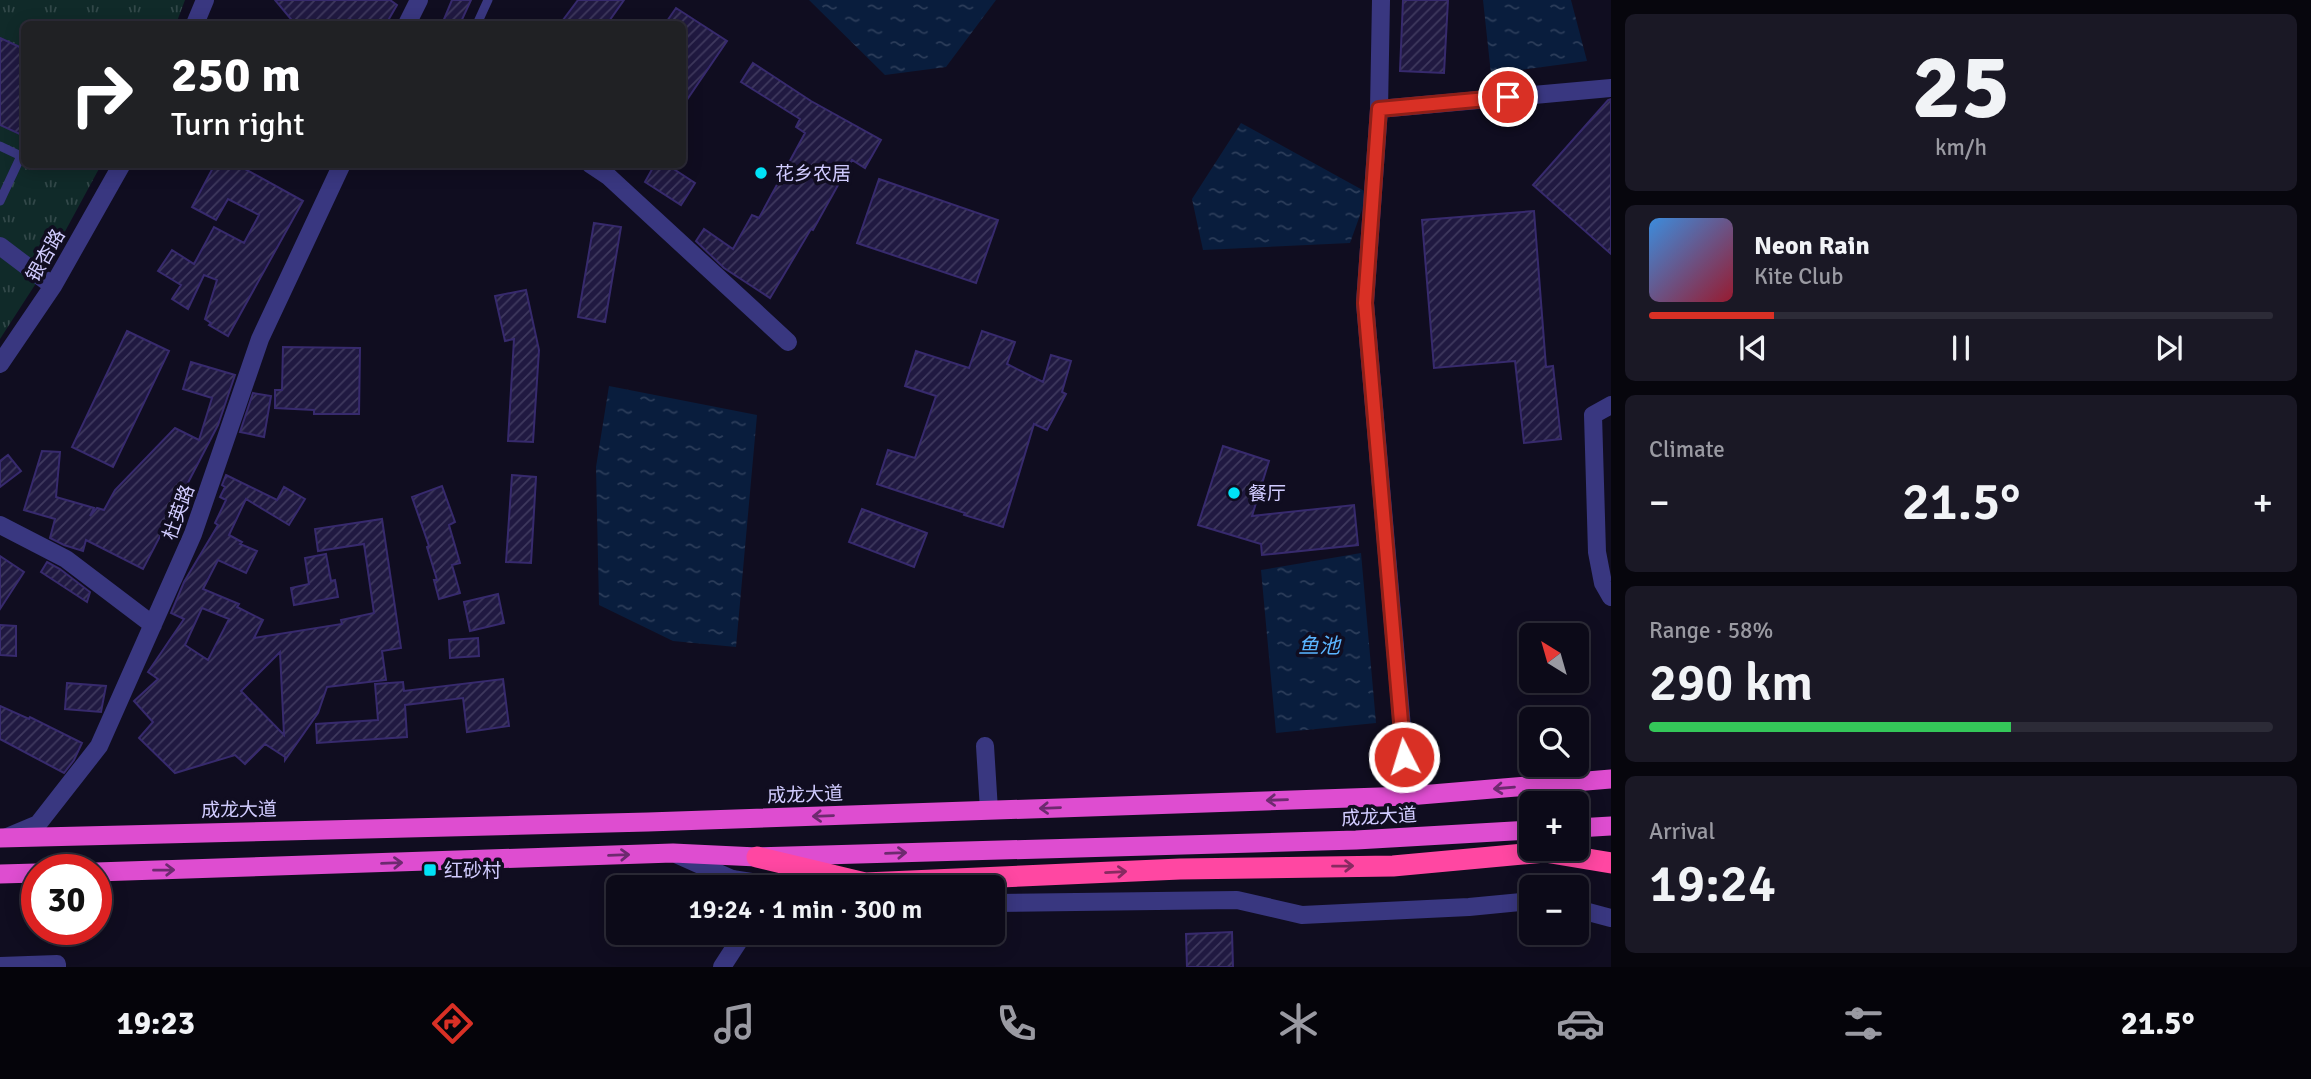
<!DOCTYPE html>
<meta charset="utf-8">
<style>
:root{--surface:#0c0a18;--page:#1a1825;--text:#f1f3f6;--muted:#9a9aa2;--line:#2c2b37;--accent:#d93025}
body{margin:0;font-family:Signika,"Noto Sans SC",sans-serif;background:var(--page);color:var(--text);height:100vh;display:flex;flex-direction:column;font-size:26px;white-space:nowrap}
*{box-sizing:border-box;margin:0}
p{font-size:23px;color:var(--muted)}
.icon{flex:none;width:38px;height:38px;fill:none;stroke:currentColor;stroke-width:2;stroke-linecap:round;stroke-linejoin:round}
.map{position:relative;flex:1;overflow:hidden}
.side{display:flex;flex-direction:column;gap:14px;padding:14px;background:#07060d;width:700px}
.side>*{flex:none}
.banner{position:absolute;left:21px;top:21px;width:665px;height:147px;border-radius:10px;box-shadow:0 4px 18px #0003,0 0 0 2px var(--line);background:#202124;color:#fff;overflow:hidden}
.needle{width:46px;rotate:323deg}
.tools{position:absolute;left:1519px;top:623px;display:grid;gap:14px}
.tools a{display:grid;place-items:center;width:70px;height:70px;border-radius:10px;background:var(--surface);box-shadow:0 4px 18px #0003,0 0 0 2px var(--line);font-size:35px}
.speed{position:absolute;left:21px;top:854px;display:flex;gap:14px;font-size:35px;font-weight:700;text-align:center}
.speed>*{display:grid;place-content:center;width:91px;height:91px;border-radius:50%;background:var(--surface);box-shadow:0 4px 18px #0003,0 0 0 2px var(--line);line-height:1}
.speed .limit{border:10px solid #d22;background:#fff;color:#111}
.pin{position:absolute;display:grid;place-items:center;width:60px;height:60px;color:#fff;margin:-30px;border:4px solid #fff;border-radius:50%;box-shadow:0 2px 7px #0007}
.me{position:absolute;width:77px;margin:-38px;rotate:355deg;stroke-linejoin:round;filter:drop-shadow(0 0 5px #0008)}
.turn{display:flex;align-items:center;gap:24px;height:147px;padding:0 35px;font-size:32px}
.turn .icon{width:91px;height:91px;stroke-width:2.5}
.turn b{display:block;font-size:49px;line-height:60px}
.big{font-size:52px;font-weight:600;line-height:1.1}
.side .widget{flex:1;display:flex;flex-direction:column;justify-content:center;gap:10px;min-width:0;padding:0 24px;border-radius:10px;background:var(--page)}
.side .dial{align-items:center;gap:0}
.dial b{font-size:91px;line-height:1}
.song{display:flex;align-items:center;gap:21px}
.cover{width:84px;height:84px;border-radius:10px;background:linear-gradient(135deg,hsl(210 70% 55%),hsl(350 70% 35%))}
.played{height:7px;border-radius:4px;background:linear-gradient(90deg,var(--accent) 20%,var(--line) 20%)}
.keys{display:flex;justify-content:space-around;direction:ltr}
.heat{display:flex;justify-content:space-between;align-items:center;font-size:38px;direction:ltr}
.charge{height:10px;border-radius:5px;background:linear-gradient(90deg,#34c759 58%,var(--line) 0)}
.trip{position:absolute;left:606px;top:875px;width:399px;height:70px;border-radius:10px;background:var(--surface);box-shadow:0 4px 18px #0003,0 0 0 2px var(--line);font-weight:600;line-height:70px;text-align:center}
.dock{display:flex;height:112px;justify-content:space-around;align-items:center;background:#05040a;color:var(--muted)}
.dock .icon{width:49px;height:49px}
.dock .current{color:var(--accent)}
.dock b{font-size:32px;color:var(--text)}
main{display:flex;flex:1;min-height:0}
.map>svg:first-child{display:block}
.park{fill:url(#park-tufts)}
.water{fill:url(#water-ripples)}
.building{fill:url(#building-hatch);stroke:#372a6d;stroke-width:2;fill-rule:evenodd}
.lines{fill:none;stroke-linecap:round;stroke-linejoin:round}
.service{stroke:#393780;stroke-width:9}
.minor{stroke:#393780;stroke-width:18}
.tertiary{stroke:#393780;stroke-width:18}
.trunk{stroke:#de4dd0;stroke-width:19}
.motorway{stroke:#ff47a2;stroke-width:21}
.oneway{stroke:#6d2a6f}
.oneway2{stroke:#882a61}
.route-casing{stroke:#8d1f18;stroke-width:18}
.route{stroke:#d93025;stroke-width:12}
.poi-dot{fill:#00e2f7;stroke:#100d20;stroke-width:2.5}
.labels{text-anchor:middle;stroke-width:7;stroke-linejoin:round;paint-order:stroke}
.poi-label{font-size:19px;fill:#d1ccff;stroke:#100d20;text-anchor:start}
.street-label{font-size:19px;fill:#d1ccff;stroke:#100d20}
.water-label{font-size:21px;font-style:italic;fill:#5ab5ff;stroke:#100d20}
</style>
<main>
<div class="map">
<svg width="1611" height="967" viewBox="0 0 1611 967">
<defs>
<pattern id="park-tufts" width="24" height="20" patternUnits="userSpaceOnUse" patternTransform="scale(1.75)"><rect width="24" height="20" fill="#102a29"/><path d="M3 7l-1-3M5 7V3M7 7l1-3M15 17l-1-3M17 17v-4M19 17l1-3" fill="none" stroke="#324849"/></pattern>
<pattern id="water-ripples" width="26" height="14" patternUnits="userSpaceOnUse" patternTransform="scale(1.75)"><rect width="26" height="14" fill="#091d3d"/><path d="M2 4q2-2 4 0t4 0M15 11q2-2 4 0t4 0" fill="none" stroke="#2c3d5a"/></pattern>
<pattern id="building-hatch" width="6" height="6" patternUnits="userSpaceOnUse" patternTransform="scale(1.75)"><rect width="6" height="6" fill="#201941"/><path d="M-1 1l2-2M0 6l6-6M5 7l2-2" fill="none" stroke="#3f395e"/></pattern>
</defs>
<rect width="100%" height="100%" fill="#100d20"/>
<path class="park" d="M0,0H185L176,24H24V164L101,165L42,274L0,339Z"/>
<path class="water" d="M809,0H996L946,67L885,75Z
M1483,0H1571L1587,61L1491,74Z
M1241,123L1368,193L1350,243L1203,250L1192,199Z
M609,386L757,415L736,647L673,641L599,605L596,467Z
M1361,553L1376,723L1276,733L1261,570Z"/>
<path class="building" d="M275,0H390L397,5L386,24H359L350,19L346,24H295Z
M452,0H471L460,24H442Z
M578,0H624L607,24H560Z
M1403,0H1448L1444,73L1400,71Z
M676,8L727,41L682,107V24H665Z
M0,38L24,49V136L0,125Z
M753,63L811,101L881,140L865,168L852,160L813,230L811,229L770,298L724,268L696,241L704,229L733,249L752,215L759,218L805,133L796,127L800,119L741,82Z
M1611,99V254L1533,185L1608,100Z
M215,164H247L245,169L303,201L228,336L209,325L211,323L205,319L217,280L204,275L188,309L172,299L181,285L158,271L172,250L194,264L214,227L244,243L259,215L228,199L216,220L192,207Z
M655,164H666L695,183L681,205L645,182Z
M879,179L998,220L976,283L857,243Z
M1534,211L1546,367L1553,366L1561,439L1524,443L1515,361L1434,368L1422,220Z
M594,223L621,227L605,322L578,317Z
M526,290L539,350L533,442L508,441L514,339L505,341L495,296Z
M127,331L169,351L113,467L72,447Z
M982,331L1015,342L1007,364L1043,382L1051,355L1071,361L1062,392L1066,394L1047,430L1034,424L1003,527L964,515L965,513L877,484L888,450L915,458L936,396L905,386L916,351L969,368Z
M283,347L360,348L359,414H314V410L275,408V390H282Z
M191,362L235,375L218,425L143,569L86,540L83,551L64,545L50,538L55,519L24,510L42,451L60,452L56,497L94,508L90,516L97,508L104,510L115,490L175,428L199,440L212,398L183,389Z
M253,393L271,396L264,437L240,432Z
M1223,446L1269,461L1252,516L1354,505L1358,545L1262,555L1261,544L1198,525Z
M8,455L21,471L0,487V461Z
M226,475L277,500L284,487L305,499L289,525L246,499L229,535L242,542L240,544L257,551L246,573L218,560L203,589L239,604L237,607L263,620L254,638L342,624L341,620L374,613L364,544L318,551L315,529L382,519L401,648L382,651L386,680L327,687L318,713L285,760V757L265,744L245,764L235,755L175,773L139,738L153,722L134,701L158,679L148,672L184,619L171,613L184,582L218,525L215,523L226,500L220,497L225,487L222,485ZM202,608L229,619L208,660L185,645ZM280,652L284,735L241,691Z
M512,475L536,477L531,563L506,562Z
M442,486L455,522L449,525L460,563L452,565L460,593L439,599L434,580H437L427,547L429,546L412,497Z
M862,509L927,533L914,567L849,542Z
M326,554L331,581L335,580L338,597L294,605L291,588L309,584L305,558Z
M0,556L24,572L0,609Z
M47,562L60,569L90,592L87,602L41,572Z
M498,594L504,623L470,631L464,602Z
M0,625L16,626V656L0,655Z
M478,638L479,656L450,658L449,640Z
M503,679L509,726L467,732L463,698L405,705L407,737L317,743L316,724L378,720L375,684L403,682L404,691Z
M67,683L106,686L101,712L65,709Z
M0,706L29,719L30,717L82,743L74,760L64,773L0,739Z
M1232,932L1233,967H1187L1186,934Z"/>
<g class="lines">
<path class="service" d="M477,24L488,0
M0,146L21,156L0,201"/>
<path class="minor" d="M195,24L205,0
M407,24L419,0
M1379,109L1381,0
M590,164L608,176L788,342
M0,246L53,286
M0,364L53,286L122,164
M1611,405L1593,415L1597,552L1603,583L1611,597
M0,525L66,559L153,625
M985,746L989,810
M1408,796L1365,303L1379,109L1611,88
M7,837L38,824L99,746L193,534L260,339L342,164
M678,855L732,879L784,887
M992,903L1237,900L1302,915L1469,907L1531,901
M1577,909L1611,918
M0,966L57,964V967"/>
<path class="tertiary" d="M1572,783L1573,803
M732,879L735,887
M722,967L744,933"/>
<path class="trunk" d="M1577,828L1611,826
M0,838L648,822L1408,796L1611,779
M96,872L673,853L757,857L1356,840L1531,830
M0,874L37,873"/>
<path class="motorway" d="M757,857L865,883L1180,869L1393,866L1545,852L1611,863"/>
</g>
<defs><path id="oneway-shaft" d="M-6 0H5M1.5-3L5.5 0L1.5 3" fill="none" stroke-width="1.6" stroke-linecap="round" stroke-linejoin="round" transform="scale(1.75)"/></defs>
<g class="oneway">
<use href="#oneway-shaft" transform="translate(1504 788) rotate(175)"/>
<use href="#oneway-shaft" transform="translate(1277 800) rotate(178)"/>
<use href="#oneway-shaft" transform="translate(1050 808) rotate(178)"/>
<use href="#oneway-shaft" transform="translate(823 816) rotate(178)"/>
<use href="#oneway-shaft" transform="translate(896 853) rotate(-2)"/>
<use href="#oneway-shaft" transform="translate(619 855) rotate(-2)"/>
<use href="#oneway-shaft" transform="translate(392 863) rotate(-2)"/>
<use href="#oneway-shaft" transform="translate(164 870) rotate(-1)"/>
</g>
<g class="oneway2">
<use href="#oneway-shaft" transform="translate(1343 866) rotate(-1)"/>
<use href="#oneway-shaft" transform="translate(1116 872) rotate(-3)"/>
</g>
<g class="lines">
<g class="route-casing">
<path id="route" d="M1404,757L1365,303L1379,109L1508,97"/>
</g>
<use href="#route" class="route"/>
</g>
<g class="poi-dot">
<circle cx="761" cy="173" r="7"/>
<circle cx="1234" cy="493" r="7"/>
<rect x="423" y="863" width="14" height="14" rx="3.5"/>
</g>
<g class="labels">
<g class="poi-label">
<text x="775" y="180">花乡农居</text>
<text x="1248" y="500">餐厅</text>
<text x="444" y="877">红砂村</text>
</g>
<g class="street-label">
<text transform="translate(45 255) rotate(-60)" y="7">银杏路</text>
<text transform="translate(178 512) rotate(-70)" y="7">杜英路</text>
<text transform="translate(805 794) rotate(-2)" y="7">成龙大道</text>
<text transform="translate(239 809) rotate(-1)" y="7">成龙大道</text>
<text transform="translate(1379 816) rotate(-3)" y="7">成龙大道</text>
</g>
<g class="water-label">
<text x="1319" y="653">鱼池</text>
</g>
</g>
</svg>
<div class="tools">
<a><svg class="needle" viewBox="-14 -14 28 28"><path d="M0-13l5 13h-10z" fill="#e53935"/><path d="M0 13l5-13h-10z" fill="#9a9aa2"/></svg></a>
<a><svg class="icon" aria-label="search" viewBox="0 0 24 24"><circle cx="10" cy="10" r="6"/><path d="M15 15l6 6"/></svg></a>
<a>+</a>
<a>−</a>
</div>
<div class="speed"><div class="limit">30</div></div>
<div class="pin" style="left:1508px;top:97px;background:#d93025"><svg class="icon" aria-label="arrive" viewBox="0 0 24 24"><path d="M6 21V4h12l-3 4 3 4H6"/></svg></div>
<svg class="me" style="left:1404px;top:757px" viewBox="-20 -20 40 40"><circle r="17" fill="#d93025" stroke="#fff" stroke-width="3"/><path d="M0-11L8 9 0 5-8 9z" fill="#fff"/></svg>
<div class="trip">19:24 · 1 min · 300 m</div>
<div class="banner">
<div class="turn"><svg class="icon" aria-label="right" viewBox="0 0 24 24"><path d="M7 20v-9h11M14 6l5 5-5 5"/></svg><div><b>250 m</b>Turn right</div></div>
</div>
</div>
<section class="side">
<div class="widget dial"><b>25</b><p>km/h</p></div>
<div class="widget">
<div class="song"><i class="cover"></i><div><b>Neon Rain</b><p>Kite Club</p></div></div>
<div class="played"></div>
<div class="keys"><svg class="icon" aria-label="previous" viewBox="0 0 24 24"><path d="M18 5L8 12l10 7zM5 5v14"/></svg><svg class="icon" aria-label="pause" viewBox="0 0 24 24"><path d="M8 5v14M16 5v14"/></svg><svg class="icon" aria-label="next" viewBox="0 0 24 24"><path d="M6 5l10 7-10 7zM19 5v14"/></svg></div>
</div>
<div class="widget"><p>Climate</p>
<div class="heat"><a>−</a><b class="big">21.5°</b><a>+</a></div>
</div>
<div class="widget"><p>Range · 58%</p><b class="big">290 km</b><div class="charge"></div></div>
<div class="widget"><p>Arrival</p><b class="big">19:24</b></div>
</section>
</main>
<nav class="dock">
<b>19:23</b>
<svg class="icon current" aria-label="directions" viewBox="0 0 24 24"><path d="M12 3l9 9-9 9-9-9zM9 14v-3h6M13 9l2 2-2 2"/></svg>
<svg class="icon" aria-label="music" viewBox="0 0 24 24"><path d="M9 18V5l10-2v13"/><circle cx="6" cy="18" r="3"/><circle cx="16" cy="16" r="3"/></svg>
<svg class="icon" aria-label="phone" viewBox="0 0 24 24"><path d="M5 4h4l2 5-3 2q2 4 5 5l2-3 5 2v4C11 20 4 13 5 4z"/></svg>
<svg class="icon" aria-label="climate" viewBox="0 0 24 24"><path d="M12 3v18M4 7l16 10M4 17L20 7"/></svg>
<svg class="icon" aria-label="car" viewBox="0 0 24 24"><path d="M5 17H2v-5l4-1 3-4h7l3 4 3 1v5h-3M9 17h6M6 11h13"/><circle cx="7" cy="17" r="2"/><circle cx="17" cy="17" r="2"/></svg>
<svg class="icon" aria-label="filters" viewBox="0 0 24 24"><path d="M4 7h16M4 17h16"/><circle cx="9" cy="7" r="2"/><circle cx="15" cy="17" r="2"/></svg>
<b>21.5°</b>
</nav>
